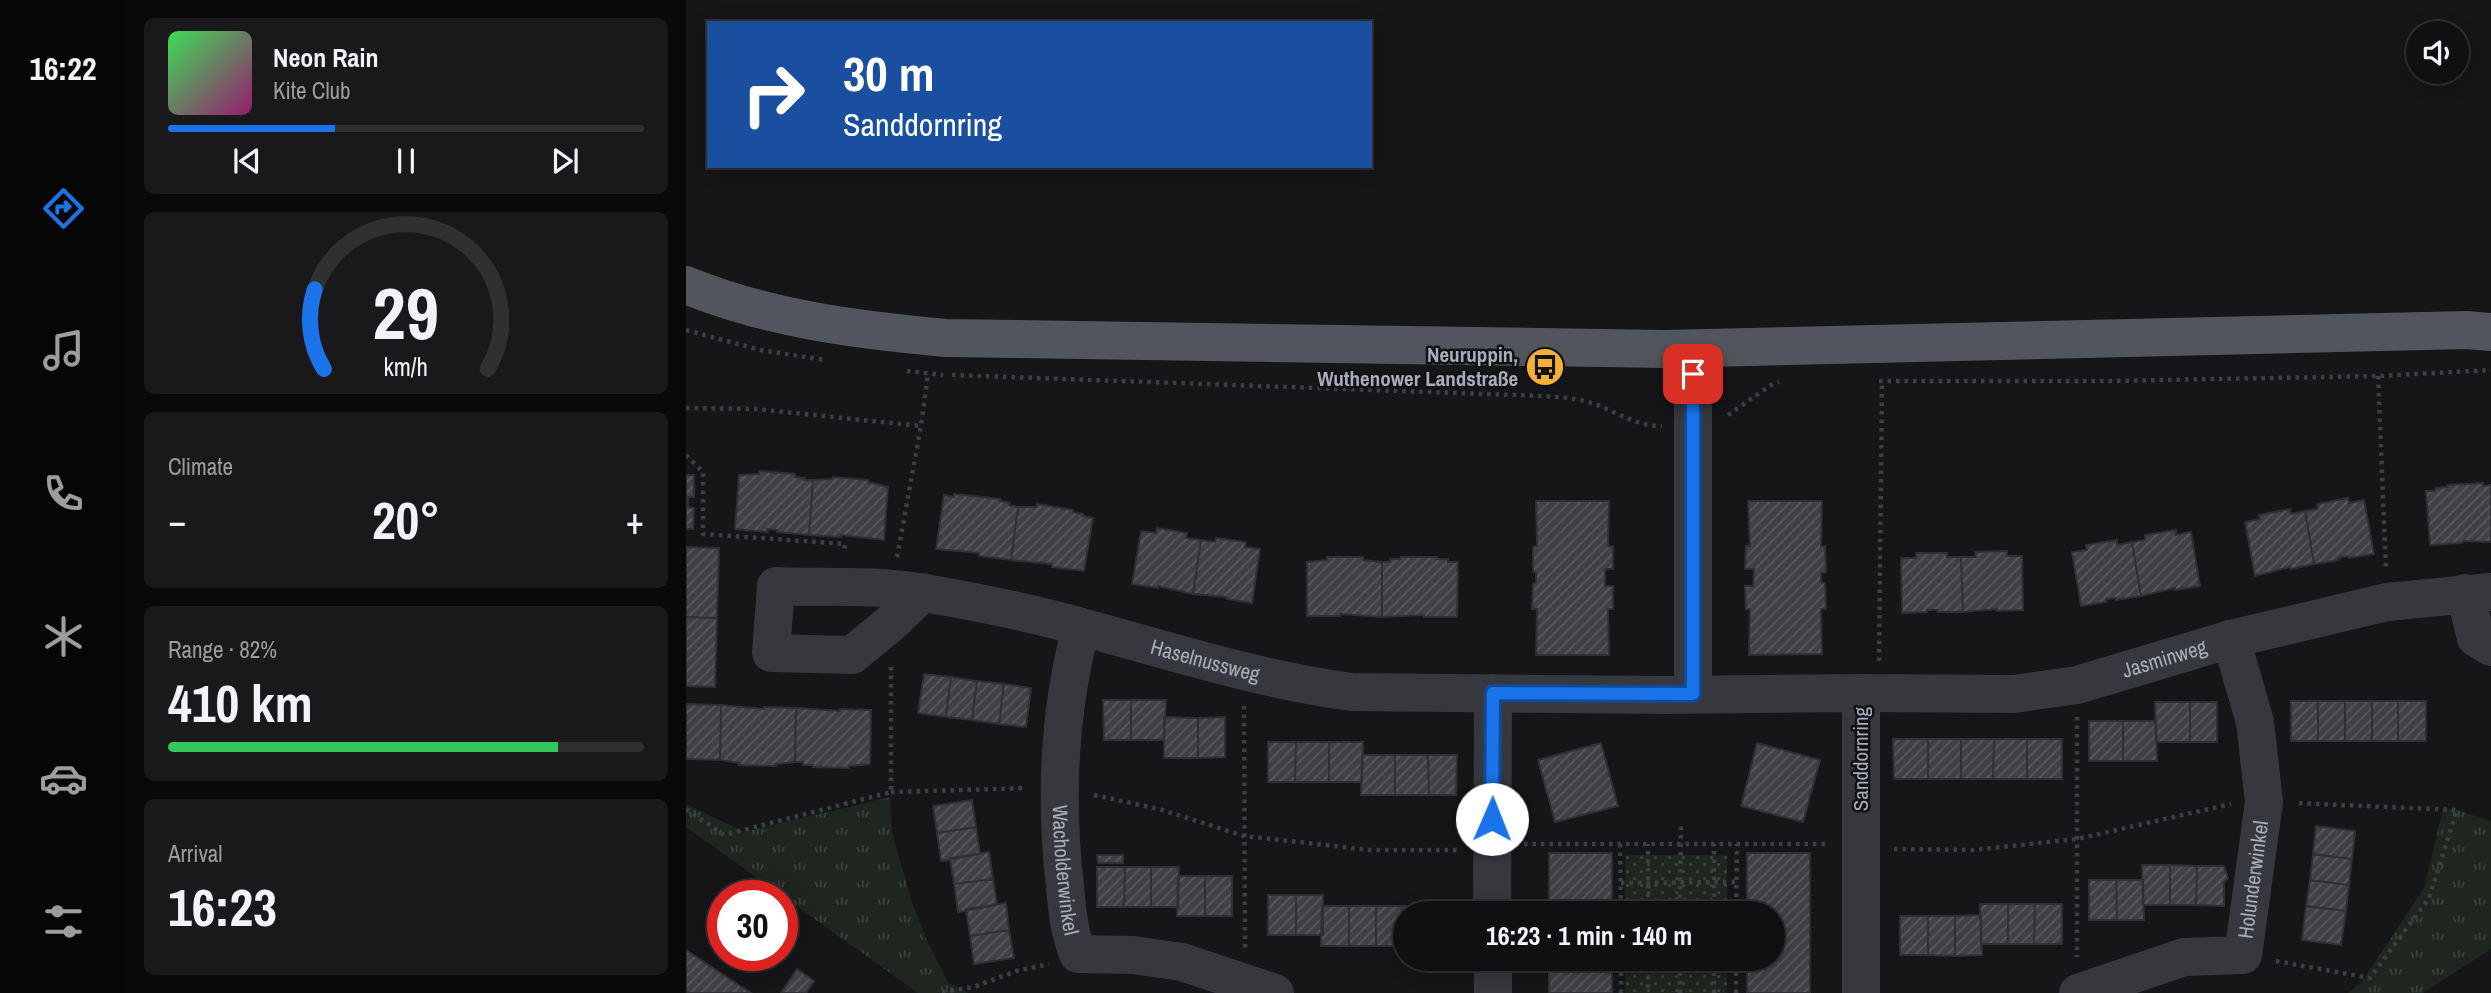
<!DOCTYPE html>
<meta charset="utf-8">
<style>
:root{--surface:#101012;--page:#19191b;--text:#f1f3f6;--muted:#9c9d9f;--line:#303032;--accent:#1a73e8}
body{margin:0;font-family:"Archivo Narrow",sans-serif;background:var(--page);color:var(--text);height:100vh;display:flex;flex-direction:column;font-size:26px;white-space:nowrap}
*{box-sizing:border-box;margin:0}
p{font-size:23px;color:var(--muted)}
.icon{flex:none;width:38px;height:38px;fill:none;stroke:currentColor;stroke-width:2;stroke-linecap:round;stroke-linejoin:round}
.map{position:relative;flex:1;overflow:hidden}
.sheet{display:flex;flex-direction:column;gap:18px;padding:18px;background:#09090a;width:560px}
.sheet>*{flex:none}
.guide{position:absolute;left:21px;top:21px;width:665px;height:147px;border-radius:0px;box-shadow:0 4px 18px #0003,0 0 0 2px var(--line);background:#1a4fa0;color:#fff;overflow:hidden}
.buttons{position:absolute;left:1720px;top:21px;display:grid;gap:14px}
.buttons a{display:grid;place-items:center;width:63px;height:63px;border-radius:50%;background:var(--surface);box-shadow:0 4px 18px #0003,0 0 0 2px var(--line);font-size:35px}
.speed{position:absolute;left:21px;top:880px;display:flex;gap:14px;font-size:35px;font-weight:700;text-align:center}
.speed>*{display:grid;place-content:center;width:91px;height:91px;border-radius:50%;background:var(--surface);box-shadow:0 4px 18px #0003,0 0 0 2px var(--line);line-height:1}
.speed .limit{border:10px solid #d22;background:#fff;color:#111}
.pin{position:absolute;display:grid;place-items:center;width:60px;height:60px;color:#fff;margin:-30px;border-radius:14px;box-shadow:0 4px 10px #0006}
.me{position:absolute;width:77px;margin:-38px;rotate:1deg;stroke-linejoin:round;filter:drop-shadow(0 0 5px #0008)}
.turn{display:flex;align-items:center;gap:24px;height:147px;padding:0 21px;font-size:32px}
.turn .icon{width:91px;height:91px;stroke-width:2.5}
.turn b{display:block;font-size:49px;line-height:60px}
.big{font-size:52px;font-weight:700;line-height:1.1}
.sheet .tile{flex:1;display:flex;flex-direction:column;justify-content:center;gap:10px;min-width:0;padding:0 24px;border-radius:10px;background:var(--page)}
.sheet .dial{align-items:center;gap:0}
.dial svg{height:182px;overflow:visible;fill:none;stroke:var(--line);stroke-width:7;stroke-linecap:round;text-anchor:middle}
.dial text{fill:var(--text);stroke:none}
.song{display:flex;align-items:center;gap:21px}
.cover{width:84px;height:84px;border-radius:10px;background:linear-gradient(135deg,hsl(130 70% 55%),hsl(320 70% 35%))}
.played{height:7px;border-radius:4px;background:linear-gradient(90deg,var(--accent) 35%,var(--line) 35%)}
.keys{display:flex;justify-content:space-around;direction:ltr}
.heat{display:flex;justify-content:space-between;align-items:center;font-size:38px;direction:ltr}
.charge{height:10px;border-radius:5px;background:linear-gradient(90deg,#34c759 82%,var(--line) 0)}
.trip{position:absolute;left:707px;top:901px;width:392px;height:70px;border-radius:35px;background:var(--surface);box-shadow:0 4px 18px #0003,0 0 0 2px var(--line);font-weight:700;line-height:70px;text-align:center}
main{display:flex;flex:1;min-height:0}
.dock{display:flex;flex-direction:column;width:126px;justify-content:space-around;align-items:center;background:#060607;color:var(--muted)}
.dock .icon{width:49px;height:49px}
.dock .active{color:var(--accent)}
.dock b{font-size:32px;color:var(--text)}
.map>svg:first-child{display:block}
.grass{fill:url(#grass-tufts)}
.park{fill:url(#park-dots)}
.building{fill:url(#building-hatch);stroke:#303034;stroke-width:2}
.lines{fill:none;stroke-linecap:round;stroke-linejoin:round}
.path{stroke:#3d3f44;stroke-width:4.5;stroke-dasharray:3.5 5;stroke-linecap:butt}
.minor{stroke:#37383d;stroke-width:38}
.major{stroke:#53555c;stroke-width:38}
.route-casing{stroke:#114b97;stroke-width:18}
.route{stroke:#1a73e8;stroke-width:12}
.labels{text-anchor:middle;stroke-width:5;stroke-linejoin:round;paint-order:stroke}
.poi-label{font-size:21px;font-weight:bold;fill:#a8adb8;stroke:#111113;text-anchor:end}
.street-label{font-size:21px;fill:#a8adb8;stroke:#111113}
</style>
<main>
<nav class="dock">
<b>16:22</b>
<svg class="icon active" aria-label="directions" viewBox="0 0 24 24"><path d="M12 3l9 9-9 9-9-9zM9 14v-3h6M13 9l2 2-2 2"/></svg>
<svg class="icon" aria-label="music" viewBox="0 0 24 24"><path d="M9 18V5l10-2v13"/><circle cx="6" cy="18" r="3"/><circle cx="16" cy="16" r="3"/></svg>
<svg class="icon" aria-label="phone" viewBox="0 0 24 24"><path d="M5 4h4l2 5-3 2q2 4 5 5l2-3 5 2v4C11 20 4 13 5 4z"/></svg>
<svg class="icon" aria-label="climate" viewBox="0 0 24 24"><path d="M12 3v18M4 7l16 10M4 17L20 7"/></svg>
<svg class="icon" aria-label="car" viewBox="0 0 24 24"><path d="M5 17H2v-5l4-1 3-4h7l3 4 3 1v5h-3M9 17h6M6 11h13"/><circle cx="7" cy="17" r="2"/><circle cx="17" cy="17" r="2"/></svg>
<svg class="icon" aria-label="filters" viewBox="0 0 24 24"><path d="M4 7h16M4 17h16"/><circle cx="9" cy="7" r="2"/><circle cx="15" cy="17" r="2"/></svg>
</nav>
<section class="sheet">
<div class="tile">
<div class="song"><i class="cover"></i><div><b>Neon Rain</b><p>Kite Club</p></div></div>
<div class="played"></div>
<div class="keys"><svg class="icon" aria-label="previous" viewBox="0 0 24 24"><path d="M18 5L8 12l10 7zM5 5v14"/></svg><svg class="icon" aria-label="pause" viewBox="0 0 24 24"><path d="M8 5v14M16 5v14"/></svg><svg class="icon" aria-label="next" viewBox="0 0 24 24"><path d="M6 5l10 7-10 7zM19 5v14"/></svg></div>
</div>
<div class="tile dial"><svg viewBox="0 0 100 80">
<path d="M14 69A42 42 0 1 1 86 69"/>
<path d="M14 69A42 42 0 0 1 10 34" stroke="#1a73e8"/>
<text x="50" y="56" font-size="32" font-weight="700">29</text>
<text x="50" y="72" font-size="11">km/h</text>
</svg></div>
<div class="tile"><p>Climate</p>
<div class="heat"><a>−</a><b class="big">20°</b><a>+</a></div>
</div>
<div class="tile"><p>Range · 82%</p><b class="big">410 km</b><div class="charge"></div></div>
<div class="tile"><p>Arrival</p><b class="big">16:23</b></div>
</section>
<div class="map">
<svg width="1805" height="993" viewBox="0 0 1805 993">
<defs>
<pattern id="grass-tufts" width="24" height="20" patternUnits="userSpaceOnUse" patternTransform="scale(1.75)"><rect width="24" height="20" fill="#1e261f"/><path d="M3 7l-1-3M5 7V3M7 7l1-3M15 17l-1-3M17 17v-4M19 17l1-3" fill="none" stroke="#3c433d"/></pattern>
<pattern id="park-dots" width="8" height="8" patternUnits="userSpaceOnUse" patternTransform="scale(1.75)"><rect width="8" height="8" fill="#1e261f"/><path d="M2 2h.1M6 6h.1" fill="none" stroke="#3c433d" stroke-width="1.8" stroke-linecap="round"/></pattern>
<pattern id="building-hatch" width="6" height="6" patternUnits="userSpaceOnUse" patternTransform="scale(1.75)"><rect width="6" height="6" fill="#404145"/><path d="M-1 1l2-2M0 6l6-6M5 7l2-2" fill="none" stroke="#595a5e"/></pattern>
</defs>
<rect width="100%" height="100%" fill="#161618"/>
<path class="grass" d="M204,797L206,833L226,902L240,939L262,982L282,993H232L0,827V804L58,832Z
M1757,809L1771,810L1805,821V949L1737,993H1662L1677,980L1738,888Z"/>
<path class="park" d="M939,855H1041V913H939Z
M939,959H1041V993H939Z"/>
<path class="building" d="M73,471L109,474V477L119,478L118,480H127L123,535L91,532L92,530L81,529L82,532L49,529L53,475L73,474Z
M0,475H8V497H2V507L8,508L7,529H0Z
M147,477L182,480V482L202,487L198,540L155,535V537L123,535L127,480L146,479Z
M1797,483V486L1805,485V542L1777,541L1776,543L1744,545L1740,491H1749L1750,488L1761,487V485Z
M268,494L314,499V501L324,503L323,505L332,507L325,560L293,556V553L250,549L258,495L268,497Z
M1662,498L1663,503L1678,500L1688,554L1663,558L1662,556L1652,558L1653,560L1628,564L1619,511L1632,509L1631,504Z
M850,501H923L922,546L927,547V569H919V586H927V609H922L923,655H850L851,609H846L847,584L850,582V573L847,572V547L851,546Z
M1062,501H1136L1135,546H1139L1140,572L1135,573V582L1139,583L1140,609H1135L1136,654L1063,655L1064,609H1060L1059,586H1067L1068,569H1059L1060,546H1064Z
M351,504L387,510V512L397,514V516L407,518L398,571L366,567V564L325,560L332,507H351Z
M1604,509L1605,514L1619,511L1628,564L1605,569L1604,567L1569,576L1559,522L1574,519L1573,515Z
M471,528L501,533L500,538L515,540L507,594L472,586V588L446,584L455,531L470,533Z
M1490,530V535L1505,532L1514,586L1489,590V588L1455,596L1446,542L1459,540V535Z
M530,538L560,542L559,547L574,549L566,603L541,599V597L507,594L515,540L529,542Z
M1431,540V545L1446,542L1455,596L1430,600V598L1420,599V602L1395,606L1386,552L1401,550L1400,545Z
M0,547L33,548L31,618L0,617Z
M1321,551V556H1336L1337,610L1311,611V609L1277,612L1275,557H1290L1289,552Z
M1230,553H1261V557H1275L1277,612H1252V610H1241V612L1216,613L1215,558H1230Z
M641,557H677V560L696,562V617L654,614V616H621V562L641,560Z
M715,557H751V559H762V562H772L771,617H738V615L696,617V562H704V559H714Z
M0,617L31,618L29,687L0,686Z
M238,674L265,677L260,717L232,713Z
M265,677L291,681L286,720L260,717Z
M291,681L318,684L313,724L286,720Z
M318,684L345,688L340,727L313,724Z
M417,700H445V740H418Z
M445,700H480L478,740H445Z
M1605,701H1632V741H1605Z
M1632,701H1659V741H1632Z
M1659,701H1686V741H1659Z
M1686,701H1712V741H1686Z
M1712,701H1740V741H1712Z
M1469,702H1504V742H1470Z
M1504,702H1531V742H1504Z
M0,704L35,705L34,760L0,759Z
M35,705L78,709V707L110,708L109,762L89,764L90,766L53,765L54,763L34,760Z
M110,708L154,711V709L185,710L184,764L163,766V768L127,767V765H117V762H109Z
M478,717L512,718V758H478Z
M539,717V757L512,758V718Z
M1403,721H1437V761H1403Z
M1437,721H1470L1471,761H1437Z
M1207,739H1242V779H1208Z
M1242,739H1275V779H1242Z
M1275,739H1308L1307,779H1275Z
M1308,739H1341V779H1307Z
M1341,739H1376V779H1341Z
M582,742H610L609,782H582Z
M610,742H643V782H609Z
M643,742H677L676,782H643Z
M915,743L932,806L869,822L852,760Z
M1071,743L1134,760L1117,822L1055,806Z
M676,755H709V795H675Z
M709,755H742L743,795H709Z
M742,755H771L770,795H743Z
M286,800L290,827L251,833L247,806Z
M1630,826L1669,831L1666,859L1627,854Z
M290,827L294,854L255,861L251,833Z
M303,852L307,879L268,884L264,858Z
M863,853H926V914H863Z
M1061,853H1124V993H1061V959H1087V914H1061Z
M1627,854L1666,859L1663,885L1624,880Z
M411,855H437V863H412Z
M1456,865H1484V905H1457Z
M1484,865L1511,866L1510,905H1484Z
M1511,866H1538L1542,878L1538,882V906L1510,905Z
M411,867H439L438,907H411Z
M439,867H465V907H438Z
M465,867H493L492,907H465Z
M492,876H519V916H491Z
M519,876H546V916H519Z
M307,879L311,905L272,912L268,884Z
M1403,880H1430L1431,920H1403Z
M1430,880H1457L1458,920H1431Z
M1624,880L1663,885L1660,911L1620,906Z
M582,895H610V935H582Z
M610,895H637V935H610Z
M320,903L323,930L284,936L280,909Z
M1294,904H1322V944H1295Z
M1322,904H1349L1348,944H1322Z
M1349,904H1376V944H1348Z
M636,906H663V946H635Z
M663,906H690V946H663Z
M690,906H716V946H690Z
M716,906H743V914H719V946H716Z
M743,906H770V914H743Z
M1620,906L1660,911L1655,945L1616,940Z
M1295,915L1296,955L1269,956V916Z
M1214,916H1242V955H1214Z
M1242,916H1269V956L1242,955Z
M323,930L328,958L288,964L284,936Z
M0,950L65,993H3L0,991Z
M863,959H926V993H863Z
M111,969L128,981L120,993H95Z"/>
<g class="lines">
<path class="path" d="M0,330L74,350L139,360
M221,371L257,375
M266,375L855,396C873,397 891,398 909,404C930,412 953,427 976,426
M1692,376L1700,570
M1193,381H1424L1692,376L1805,370
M0,408L69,409L235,426
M1042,415L1085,385L1093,382
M0,455L17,472V534L159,544L158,552
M211,557L235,426L242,374
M1193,661L1196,381
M558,706L559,949
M1391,717V957
M205,792L340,788
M408,795L473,809L558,836L684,850H774
M0,809L38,835L205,792V666
M838,844H1144
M934,844L935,914
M1208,849L1287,850L1391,839L1545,804
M935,883L1050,882
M994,898L995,825
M962,911H982
M1007,911H1027
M962,914V844
M982,914L985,902L994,898L1004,902L1007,914
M1028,914V844
M1050,914L1051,844
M962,959V993
M1590,961L1684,978L1743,898L1771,810L1609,803
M935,966H1028
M256,992L288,987L330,971L363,964
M935,993V959
M994,993V959
M1028,993V959
M1050,993V959"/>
<g class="minor">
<path id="s1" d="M237,592L205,623L166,655L85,653L90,586C139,588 190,584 238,593C291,602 347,613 399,628C488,652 575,680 666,692L981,695L1175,693V993"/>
<path d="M1779,593L1790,638L1805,647"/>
<path id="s2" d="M395,627C373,711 369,800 379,886C381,910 383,932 392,954L447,955L496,962L589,993"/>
<path id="s3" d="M1175,693L1328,694L1391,685L1545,639L1701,602L1805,592"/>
<path d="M1007,694V349"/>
<path d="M806,914L807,693"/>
<path d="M807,959V993"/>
<path id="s4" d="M1392,993L1498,957L1557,955L1578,802L1569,722L1545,639"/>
</g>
<path class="major" d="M0,285C83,319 172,330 260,338L979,349L1781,330L1805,332"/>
</g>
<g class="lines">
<g class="route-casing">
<path id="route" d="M806,819L807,693L1007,694V374"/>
</g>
<use href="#route" class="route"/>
</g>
<defs>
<g id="bus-disc" transform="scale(2.0125)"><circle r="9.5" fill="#f2b134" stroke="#111113"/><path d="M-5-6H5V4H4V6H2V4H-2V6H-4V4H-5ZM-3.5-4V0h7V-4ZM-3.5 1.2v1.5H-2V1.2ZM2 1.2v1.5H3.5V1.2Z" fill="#111"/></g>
</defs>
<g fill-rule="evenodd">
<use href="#bus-disc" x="859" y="367"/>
</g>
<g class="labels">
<g class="poi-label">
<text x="832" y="362">Neuruppin,<tspan x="832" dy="24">Wuthenower Landstraße</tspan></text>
</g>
<g class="street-label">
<text dy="7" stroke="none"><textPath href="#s3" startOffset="308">Jasminweg</textPath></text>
<text dy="7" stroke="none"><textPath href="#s1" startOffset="681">Haselnussweg</textPath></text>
<text transform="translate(1175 759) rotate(-90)" y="7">Sanddornring</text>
<text dy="7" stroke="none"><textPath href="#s2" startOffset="245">Wacholderwinkel</textPath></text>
<text dy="7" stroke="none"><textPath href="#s4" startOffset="247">Holunderwinkel</textPath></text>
</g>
</g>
</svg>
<div class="buttons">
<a><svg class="icon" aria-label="sound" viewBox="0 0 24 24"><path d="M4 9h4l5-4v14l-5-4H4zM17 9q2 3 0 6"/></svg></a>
</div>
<div class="speed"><div class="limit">30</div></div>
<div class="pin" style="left:1007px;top:374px;background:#d93025"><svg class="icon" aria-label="arrive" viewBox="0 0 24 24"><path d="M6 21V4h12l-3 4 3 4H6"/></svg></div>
<svg class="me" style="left:806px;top:819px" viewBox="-20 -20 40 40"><circle r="19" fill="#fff"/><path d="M0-13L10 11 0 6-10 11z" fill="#1a73e8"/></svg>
<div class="trip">16:23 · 1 min · 140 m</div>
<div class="guide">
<div class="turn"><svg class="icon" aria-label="right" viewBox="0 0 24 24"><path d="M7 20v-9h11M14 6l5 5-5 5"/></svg><div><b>30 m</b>Sanddornring</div></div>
</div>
</div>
</main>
